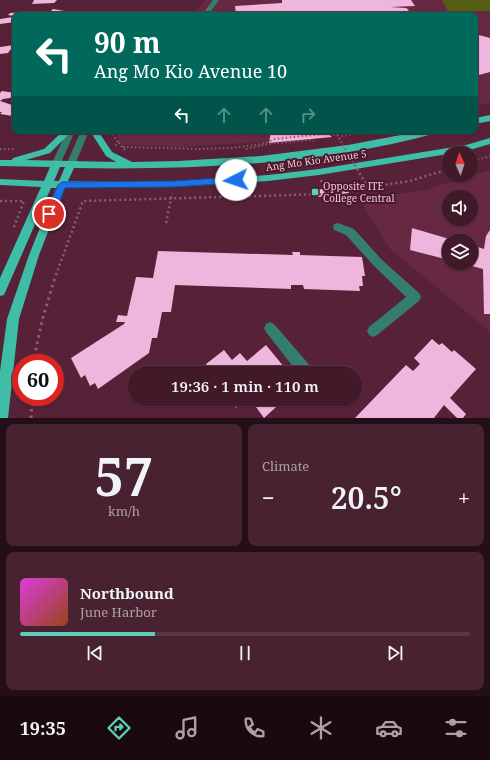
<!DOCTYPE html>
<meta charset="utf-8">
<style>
:root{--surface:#411929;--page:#482231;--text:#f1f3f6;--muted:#aea0a8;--line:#5a3846;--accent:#5eceb7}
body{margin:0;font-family:"Noto Serif",serif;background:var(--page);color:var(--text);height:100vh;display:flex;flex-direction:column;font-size:15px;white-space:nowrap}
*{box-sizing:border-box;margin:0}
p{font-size:13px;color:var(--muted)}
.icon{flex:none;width:22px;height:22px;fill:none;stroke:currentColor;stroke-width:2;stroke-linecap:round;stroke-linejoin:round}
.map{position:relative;height:418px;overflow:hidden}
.drawer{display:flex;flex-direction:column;gap:6px;padding:6px;background:#240e17;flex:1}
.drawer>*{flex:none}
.top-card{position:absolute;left:12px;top:12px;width:466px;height:122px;border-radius:8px;box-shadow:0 1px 3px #0004,0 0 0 1px var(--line);background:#00695c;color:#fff;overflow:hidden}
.needle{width:26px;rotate:357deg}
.fabs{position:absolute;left:442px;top:146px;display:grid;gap:8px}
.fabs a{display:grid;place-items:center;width:36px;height:36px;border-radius:50%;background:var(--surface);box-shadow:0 1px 3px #0004,0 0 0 1px var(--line);font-size:20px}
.speed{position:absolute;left:12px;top:354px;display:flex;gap:8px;font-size:20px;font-weight:700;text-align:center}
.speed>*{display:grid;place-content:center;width:52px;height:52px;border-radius:50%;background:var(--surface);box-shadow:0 1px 3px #0004,0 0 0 1px var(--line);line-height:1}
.speed .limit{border:6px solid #d22;background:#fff;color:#111}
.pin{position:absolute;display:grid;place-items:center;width:34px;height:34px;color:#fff;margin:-17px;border:2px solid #fff;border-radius:50%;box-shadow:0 1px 4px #0007}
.me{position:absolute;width:44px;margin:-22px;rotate:266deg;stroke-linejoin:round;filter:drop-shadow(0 0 3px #0008)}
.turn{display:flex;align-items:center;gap:14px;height:84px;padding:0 16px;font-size:18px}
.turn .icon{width:52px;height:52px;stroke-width:2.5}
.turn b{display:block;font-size:28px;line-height:34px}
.lanes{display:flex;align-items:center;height:38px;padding:0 16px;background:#0003;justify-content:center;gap:20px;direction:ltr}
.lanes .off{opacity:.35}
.big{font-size:30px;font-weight:600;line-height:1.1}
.drawer .tile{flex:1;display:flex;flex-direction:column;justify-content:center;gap:6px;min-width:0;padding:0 14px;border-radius:8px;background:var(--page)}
.drawer .dial{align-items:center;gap:0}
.dial b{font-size:52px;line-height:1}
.song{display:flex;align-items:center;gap:12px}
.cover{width:48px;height:48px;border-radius:6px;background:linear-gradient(135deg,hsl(300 70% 55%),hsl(20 70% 35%))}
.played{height:4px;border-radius:2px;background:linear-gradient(90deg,var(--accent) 30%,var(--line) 30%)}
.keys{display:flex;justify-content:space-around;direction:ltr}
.heat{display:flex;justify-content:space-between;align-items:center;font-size:22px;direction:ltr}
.drawer .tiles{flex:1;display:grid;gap:6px;grid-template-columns:1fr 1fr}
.tile:last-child{grid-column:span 2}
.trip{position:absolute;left:128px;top:366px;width:234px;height:40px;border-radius:20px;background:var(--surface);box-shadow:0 1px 3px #0004,0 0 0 1px var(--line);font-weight:600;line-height:40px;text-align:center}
.menu{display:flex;height:64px;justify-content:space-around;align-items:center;background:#1a0a10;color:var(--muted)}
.menu .icon{width:28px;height:28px}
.menu .active{color:var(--accent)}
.menu b{font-size:18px;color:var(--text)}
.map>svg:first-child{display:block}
.built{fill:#672942;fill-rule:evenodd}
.green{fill:#545f13}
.building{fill:#eeb5dd}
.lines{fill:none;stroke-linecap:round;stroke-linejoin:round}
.path-far2{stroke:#8d5e6f;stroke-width:2;stroke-dasharray:1.5 2.5;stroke-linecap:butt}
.path-far1{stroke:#8d5e6f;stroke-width:2.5;stroke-dasharray:2 3;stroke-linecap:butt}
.path{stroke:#8d5e6f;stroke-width:3;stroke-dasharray:2.5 4;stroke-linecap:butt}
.minor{fill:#357e6f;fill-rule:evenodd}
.major{fill:#3fbea7;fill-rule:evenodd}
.path-bridge-far1{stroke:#8d5e6f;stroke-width:2;stroke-dasharray:1.5 2.5;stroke-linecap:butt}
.path-bridge{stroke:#8d5e6f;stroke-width:2.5;stroke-dasharray:2 3;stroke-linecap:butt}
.route{fill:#1a73e8;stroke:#114b97}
.poi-dot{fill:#5eceb7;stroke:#4c172c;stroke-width:1.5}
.labels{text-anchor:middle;stroke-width:4;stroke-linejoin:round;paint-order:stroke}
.street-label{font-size:10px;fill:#ecc9d3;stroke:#4c172c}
.poi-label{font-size:10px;fill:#ecc9d3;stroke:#4c172c;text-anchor:start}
</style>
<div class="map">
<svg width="490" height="418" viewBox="0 0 490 418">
<rect width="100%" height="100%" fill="#572137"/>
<path class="built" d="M205,0H490V102L475,107V15H193Z
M113,131H356L332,134L315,132L278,136L264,142L178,147L122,145Z
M490,170V332L390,249L359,199L425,190ZM449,197H471V219H449ZM449,241H471V263H449Z"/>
<path class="green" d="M442,0H490V11H448Z"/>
<path class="building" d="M34,0H57L54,3L32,4Z
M282,0H411L415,6L390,7L406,8L409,10L401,15H236L235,6L282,3Z
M53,9L70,12L81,13L79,15H52L54,14L50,12Z
M42,11L39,15H15V22L0,24V19L13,17L14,16L8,15L10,13Z
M422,11L428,15H408V14Z
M475,34L490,38V72L475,76Z
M14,45V50H10L8,53L0,54V47Z
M2,91L15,93V94L10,98L3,99L0,101V93Z
M0,101L15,106V115L13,116L0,114L2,112H0Z
M271,131H326L332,137L269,143Z
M346,186L349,193L318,197L315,190Z
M412,228L456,241H449V260L410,250Z
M490,230V314H484L483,269L461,263H471V245L484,249L486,236Z
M158,251L293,255L292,252H300V255L362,257L365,276H362L363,286H359L360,291L304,289L303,285H291V289L175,285L171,312H162L157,338H152L149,353L98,389L95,383L90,386L85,375L81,378L71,358L124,324L125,322H116L118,315L127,316L136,277L153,278Z
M432,339L439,345L442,343L452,352L454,350L476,369L450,398L466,414L463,418H457L444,405L434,418H355L406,365L413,371L420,364L414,358Z
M266,345L284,367L277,373H212L206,364L224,350L232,360L240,353L247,361Z
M230,399H246L236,408Z
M252,399H285L264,418L251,400Z"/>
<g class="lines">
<path class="path-far2" d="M110,131L119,143
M115,145L119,143L125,150
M123,147L199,149L230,148L262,144L275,139L323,134L343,136L364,133
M0,149H15
M246,149L268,144L310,140L314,141
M474,161L490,156"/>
<path class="path-far1" d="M471,162L478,160
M321,180L326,194L410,181L449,169
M0,201H24L14,227
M166,223L172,193
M56,275L83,201L326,194"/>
<path class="path" d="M33,363L42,321L56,274
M31,418L32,397"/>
<path class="minor" d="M213,0H219L208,15H202Z
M67,131H75L59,167H53L51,165Z
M81,131H89L74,167H68L66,165Z
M338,223L354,229L382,260L419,293L421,297L419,301L377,335L373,337L369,335L367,331L369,327L406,297L374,266L346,235L334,230L333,227L334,224Z
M270,322L274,324L312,368L314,373H298L266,332L264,328L266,324Z"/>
<path class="major" d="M490,115V121L475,124V118Z
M63,131H72L50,153L26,160L116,162L106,156L90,131H98L112,152L132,162L178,161L261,156L348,145L422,131H438L437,133C319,165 195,170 74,168L68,181H173L268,175L319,169L466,145L490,138V144L466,151L319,175L268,181L173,187L65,188L39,255L19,319L8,418H0V371L7,319L29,255L56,188H51L4,295L0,296V278L41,187L0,185V179L44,181L50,167L0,166V160H12L13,158L44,149ZM60,167H65L59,181H54Z"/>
<path class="path-bridge-far1" d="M335,131L352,161"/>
<path class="path-bridge" d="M352,160L368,188"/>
</g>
<path class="route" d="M236,177L240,180L236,183L173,187L65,188L53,217L49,218L45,214L58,185L62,182L173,181Z"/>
<rect class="poi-dot" x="311" y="188" width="8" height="8" rx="2"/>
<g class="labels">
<g class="street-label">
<text transform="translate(316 160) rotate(-8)" y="4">Ang Mo Kio Avenue 5</text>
</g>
<g class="poi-label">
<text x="323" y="190">Opposite ITE<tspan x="323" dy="12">College Central</tspan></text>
</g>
</g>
</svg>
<div class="fabs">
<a><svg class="needle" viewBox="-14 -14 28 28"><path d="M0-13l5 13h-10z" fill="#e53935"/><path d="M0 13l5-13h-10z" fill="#aea0a8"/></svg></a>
<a><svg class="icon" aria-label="sound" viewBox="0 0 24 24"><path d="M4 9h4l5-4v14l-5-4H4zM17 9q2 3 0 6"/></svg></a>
<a><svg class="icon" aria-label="layers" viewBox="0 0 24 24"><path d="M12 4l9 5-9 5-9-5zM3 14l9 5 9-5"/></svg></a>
</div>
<div class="speed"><div class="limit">60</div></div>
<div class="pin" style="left:49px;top:214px;background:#d93025"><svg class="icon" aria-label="arrive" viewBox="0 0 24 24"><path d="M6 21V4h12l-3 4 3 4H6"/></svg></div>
<svg class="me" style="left:236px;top:180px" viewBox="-20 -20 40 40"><circle r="19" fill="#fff"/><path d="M0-13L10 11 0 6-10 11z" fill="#1a73e8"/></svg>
<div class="trip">19:36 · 1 min · 110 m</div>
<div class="top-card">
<div class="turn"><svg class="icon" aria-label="left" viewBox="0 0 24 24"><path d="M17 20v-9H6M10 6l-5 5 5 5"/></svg><div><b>90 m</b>Ang Mo Kio Avenue 10</div></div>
<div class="lanes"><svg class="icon" aria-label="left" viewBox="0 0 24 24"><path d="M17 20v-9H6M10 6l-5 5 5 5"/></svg><svg class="icon off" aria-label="ahead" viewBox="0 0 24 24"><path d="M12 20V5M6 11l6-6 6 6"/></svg><svg class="icon off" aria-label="ahead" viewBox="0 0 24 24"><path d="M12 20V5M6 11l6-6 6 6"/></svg><svg class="icon off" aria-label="right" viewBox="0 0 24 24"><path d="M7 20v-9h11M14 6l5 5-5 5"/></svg></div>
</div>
</div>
<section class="drawer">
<div class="tiles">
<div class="tile dial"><b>57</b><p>km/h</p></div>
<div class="tile"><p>Climate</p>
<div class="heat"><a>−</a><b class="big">20.5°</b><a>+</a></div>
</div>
<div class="tile">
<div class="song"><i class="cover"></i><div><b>Northbound</b><p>June Harbor</p></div></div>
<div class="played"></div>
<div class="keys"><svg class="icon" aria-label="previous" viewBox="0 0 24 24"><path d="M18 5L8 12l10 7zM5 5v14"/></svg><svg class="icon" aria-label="pause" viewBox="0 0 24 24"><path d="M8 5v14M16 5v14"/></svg><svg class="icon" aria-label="next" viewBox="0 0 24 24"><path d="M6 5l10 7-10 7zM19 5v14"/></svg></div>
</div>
</div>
</section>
<nav class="menu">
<b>19:35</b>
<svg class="icon active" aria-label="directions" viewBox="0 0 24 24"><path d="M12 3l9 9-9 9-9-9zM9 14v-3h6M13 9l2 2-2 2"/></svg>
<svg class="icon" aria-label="music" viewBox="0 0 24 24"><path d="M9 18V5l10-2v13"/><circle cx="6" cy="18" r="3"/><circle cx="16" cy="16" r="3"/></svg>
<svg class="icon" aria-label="phone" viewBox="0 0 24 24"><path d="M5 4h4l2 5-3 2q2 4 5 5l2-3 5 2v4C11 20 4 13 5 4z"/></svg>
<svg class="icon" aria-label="climate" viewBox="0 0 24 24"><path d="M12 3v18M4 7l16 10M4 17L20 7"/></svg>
<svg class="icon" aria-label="car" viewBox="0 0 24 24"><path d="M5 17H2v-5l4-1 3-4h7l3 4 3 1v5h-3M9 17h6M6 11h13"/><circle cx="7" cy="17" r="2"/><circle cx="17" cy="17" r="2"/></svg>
<svg class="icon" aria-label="filters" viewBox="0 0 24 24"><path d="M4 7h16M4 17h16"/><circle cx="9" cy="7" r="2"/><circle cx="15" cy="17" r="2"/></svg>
</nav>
